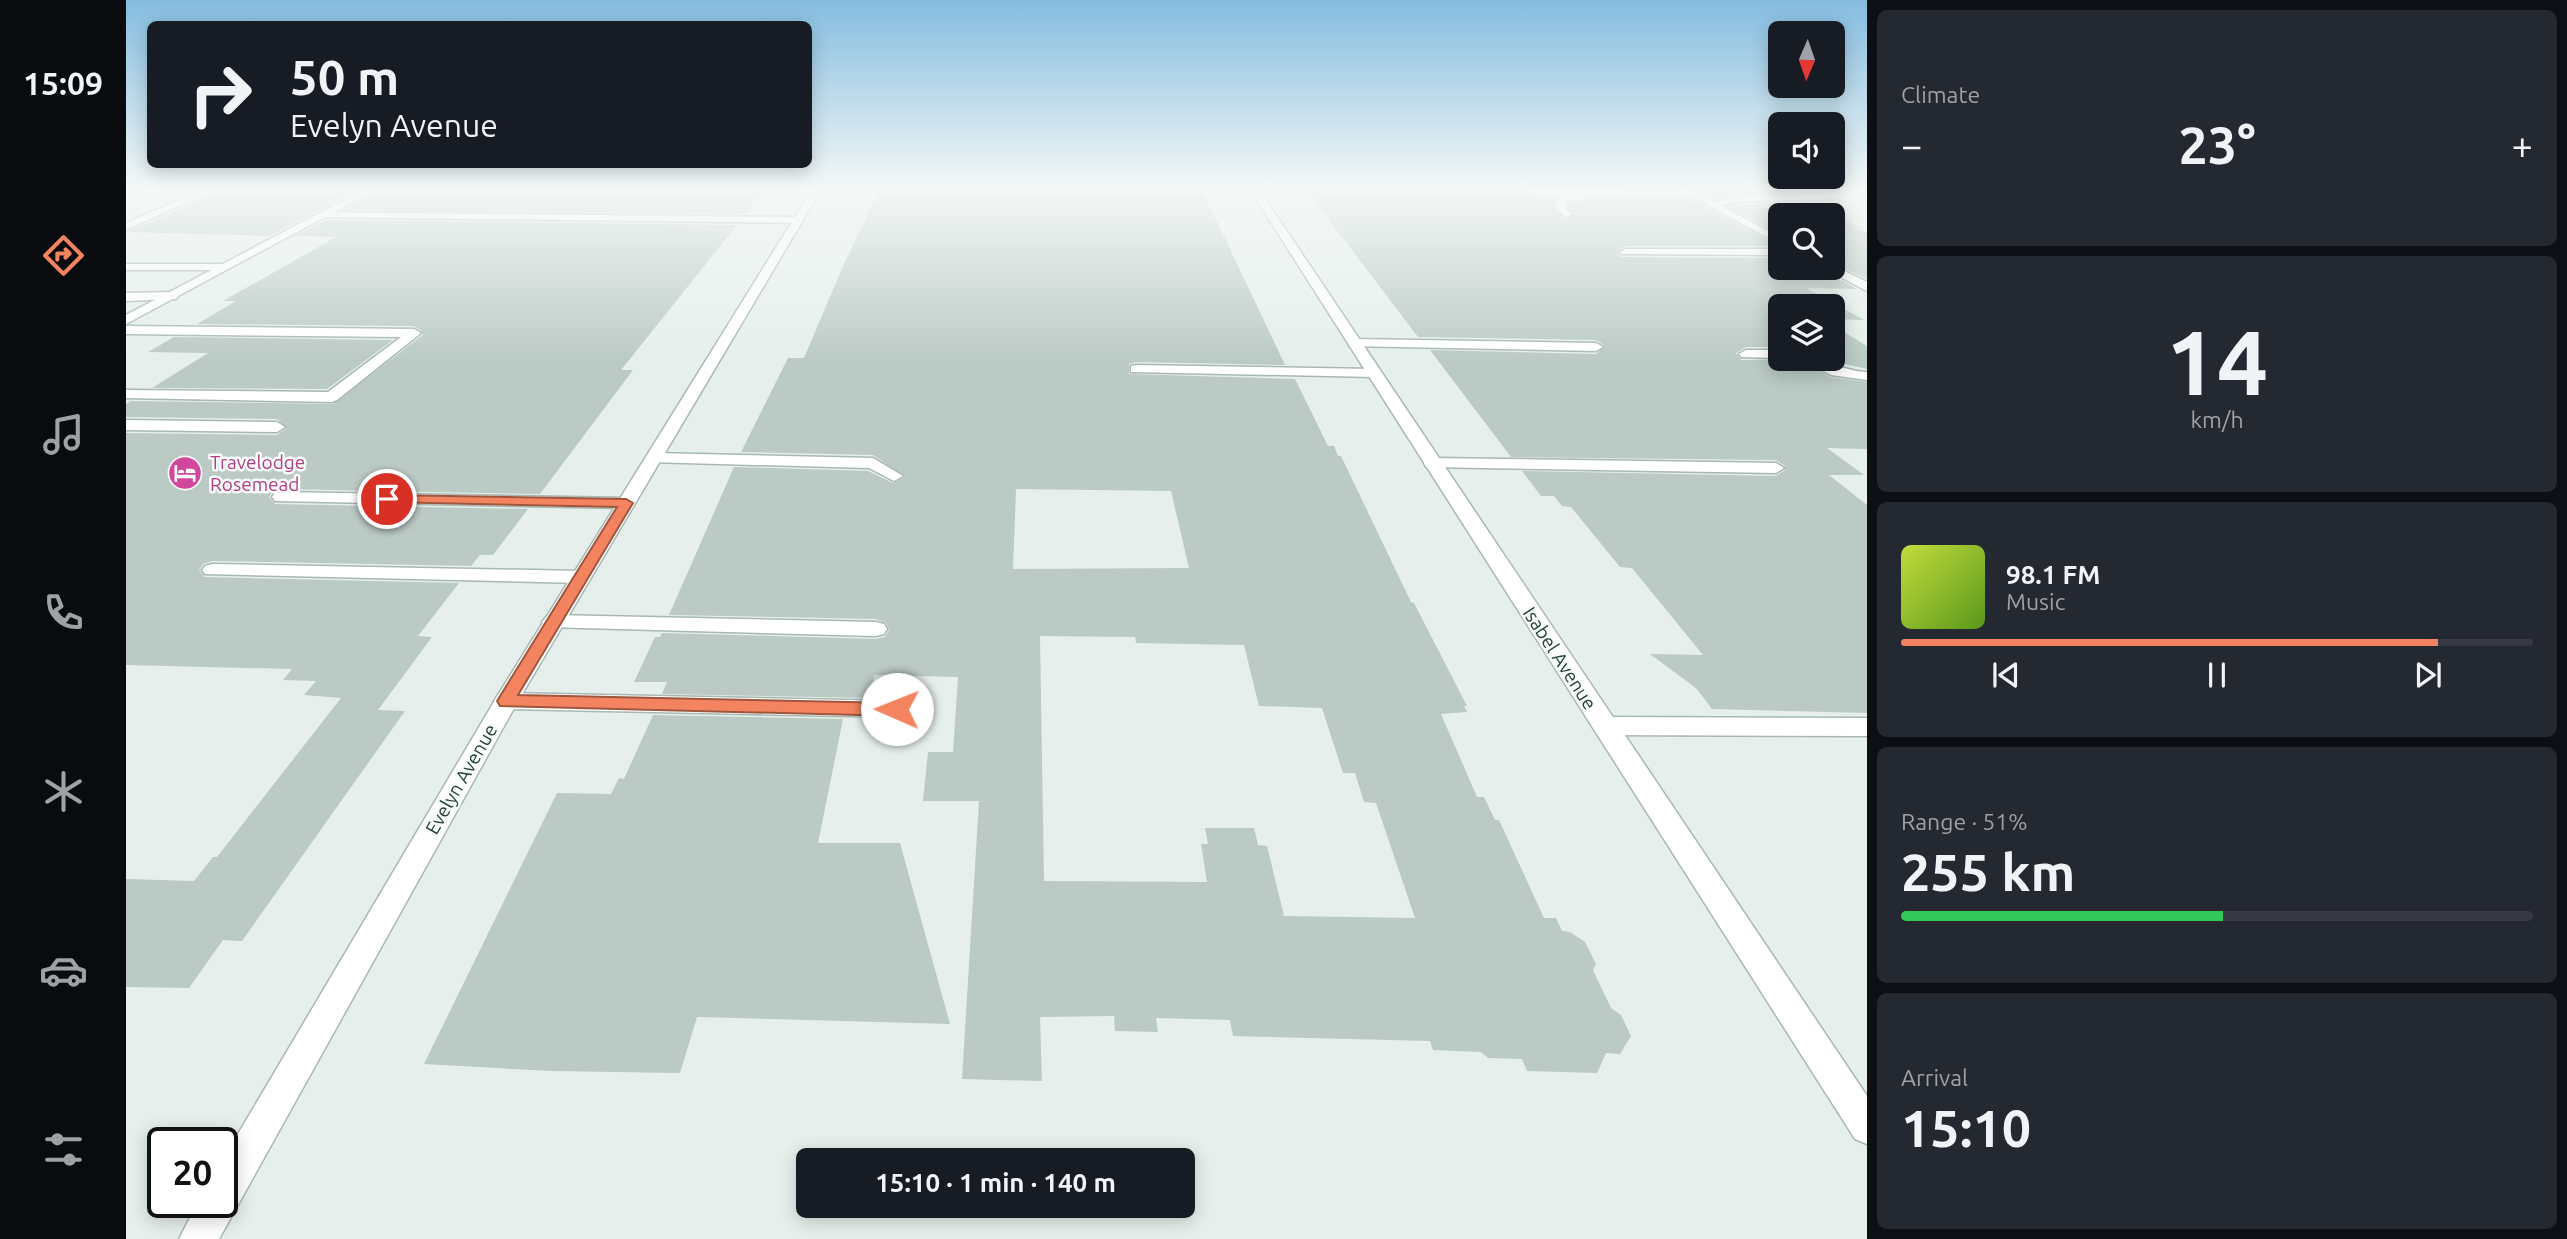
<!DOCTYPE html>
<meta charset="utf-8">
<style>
:root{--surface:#171b24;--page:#242831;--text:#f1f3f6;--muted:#9ea1a6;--line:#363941;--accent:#f4845f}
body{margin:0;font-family:Ubuntu,sans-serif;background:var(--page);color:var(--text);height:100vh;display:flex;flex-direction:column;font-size:26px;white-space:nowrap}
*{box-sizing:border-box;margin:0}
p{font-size:23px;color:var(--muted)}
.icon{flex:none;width:38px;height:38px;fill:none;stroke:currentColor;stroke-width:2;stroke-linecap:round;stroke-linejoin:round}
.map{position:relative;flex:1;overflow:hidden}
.drawer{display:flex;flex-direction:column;gap:10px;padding:10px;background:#0d0f14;width:700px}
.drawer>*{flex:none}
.hud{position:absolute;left:21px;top:21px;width:665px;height:147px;border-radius:10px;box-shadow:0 4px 18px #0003;background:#171b24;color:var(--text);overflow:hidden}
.needle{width:46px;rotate:182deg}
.controls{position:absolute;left:1642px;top:21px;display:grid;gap:14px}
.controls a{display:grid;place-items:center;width:77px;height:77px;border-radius:10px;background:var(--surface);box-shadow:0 4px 18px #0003;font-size:35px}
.speed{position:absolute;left:21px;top:1127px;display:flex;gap:14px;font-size:35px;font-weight:700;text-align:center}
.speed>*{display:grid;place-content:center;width:91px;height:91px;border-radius:50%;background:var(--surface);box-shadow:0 4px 18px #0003;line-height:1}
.speed .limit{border:4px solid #111;border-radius:10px;background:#fff;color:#111}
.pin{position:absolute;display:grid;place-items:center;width:60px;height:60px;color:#fff;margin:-30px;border:4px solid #fff;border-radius:50%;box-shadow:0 2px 7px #0007}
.me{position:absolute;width:77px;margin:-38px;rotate:271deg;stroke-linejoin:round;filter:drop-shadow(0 0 5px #0008)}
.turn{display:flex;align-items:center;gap:24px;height:147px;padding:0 28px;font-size:32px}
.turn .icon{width:91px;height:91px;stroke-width:2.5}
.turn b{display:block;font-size:49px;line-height:60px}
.big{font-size:52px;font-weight:700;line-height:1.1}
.drawer .card{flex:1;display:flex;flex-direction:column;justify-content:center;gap:10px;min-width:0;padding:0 24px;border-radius:10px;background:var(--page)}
.drawer .dial{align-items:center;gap:0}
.dial b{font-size:91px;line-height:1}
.song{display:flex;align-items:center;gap:21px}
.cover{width:84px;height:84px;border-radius:10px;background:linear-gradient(135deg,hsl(70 70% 55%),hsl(90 70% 35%))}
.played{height:7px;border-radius:4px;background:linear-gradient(90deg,var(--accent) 85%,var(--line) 85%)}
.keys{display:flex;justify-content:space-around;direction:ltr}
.heat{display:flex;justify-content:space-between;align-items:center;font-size:38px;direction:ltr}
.charge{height:10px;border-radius:5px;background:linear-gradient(90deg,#34c759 51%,var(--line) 0)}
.trip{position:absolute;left:670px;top:1148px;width:399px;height:70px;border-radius:10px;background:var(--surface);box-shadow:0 4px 18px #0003;font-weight:700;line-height:70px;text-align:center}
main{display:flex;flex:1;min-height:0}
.menu{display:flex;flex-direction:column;width:126px;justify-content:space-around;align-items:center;background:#090b0e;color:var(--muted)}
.menu .icon{width:49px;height:49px}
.menu .active{color:var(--accent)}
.menu b{font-size:32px;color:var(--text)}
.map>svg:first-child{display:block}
.building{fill:#bbcac4;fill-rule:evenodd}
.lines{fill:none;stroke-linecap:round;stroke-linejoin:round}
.service-casing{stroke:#a8b8b2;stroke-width:3}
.minor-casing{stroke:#a8b8b2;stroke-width:3}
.secondary-casing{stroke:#a4bbb3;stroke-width:3}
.service{fill:#fff;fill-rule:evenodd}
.minor{fill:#fff;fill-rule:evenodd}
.secondary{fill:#fff;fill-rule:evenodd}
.route{fill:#f4845f;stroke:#9f563e;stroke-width:2}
.labels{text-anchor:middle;stroke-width:5;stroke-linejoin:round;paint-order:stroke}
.hotel-label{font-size:19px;fill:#b23c85;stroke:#f7fbf9;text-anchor:start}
.street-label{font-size:19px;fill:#24423a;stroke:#f7fbf9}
</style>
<main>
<nav class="menu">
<b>15:09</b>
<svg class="icon active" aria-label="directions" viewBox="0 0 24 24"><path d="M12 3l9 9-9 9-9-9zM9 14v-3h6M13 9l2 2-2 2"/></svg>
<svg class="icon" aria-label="music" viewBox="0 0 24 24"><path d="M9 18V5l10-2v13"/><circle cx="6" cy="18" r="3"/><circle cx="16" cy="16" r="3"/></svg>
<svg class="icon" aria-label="phone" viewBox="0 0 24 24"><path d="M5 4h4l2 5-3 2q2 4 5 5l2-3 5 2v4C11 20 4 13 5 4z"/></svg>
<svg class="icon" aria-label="climate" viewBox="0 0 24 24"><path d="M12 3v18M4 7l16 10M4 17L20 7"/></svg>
<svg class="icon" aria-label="car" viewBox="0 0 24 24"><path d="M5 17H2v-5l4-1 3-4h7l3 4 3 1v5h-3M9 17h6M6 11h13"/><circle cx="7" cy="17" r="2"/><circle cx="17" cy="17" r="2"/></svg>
<svg class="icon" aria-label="filters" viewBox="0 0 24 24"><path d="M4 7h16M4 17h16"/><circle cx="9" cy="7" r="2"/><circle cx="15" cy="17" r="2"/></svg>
</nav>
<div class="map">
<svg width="1741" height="1239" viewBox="0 0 1741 1239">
<rect width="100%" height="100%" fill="#e6efeb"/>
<path class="building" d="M101,188H235L144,236L2,232Z
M256,188H638L619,214L218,210Z
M754,188L1076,190L1159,365L1010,362L1003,364V374L1169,379L1202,446H1208L1212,456H1215L1285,602L1288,603L1341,706H1338L1341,712L1315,714L1351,797H1358L1369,820H1373L1418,918H1430L1436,931L1444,932L1459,942L1470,964L1467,970L1485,1008L1495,1015L1505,1036L1494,1054L1480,1053L1471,1073L1401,1071L1396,1059L1362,1058L1355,1052L1307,1050L1304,1041L1107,1036L1104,1020L1030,1018L1032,1032L989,1031L988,1016L914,1017L916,1081L836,1079L853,801H797L802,752H827L832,677L748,675L744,698L536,694L541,682H508L529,637H534L536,633L750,639L759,637L763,630L760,623L750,619L543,615L608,467L742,471L767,483L779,477L747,455L615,452L662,358H678L717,266ZM890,489L1045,491L1063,568L887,569ZM914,636L1009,637L1010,643L1118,645L1133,706L1196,708L1217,773H1229L1238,802L1250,803L1289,918L1158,916L1141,846L1132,845L1128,828H1079L1082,844H1075L1081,882L918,881Z
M1183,188H1392L1406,198H1429L1427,210L1440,219L1449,214L1442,207L1443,204L1459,203L1461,199H1565L1653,246H1500L1493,250L1492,254L1496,257L1654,258V268H1696L1700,272L1731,289L1680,288L1738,320L1706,319V306H1654V347H1620L1610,353L1615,360L1674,359L1704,377L1741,382V449L1701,448L1738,475H1703L1741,505V713L1586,709L1570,688L1524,654L1577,655L1506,568L1494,567L1445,507L1436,506L1428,496H1415L1396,471L1650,476L1659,470V466L1650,460L1385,457L1304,350L1470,354L1479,346L1470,340L1292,337L1184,195H1188Z
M1568,188H1651L1659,192H1617L1589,199Z
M1681,202L1735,228H1729L1741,233V279L1706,263V215H1654V234L1602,206Z
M200,220L611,225L495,370H507L414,494L155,489L147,491L143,497L149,504L402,509L367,555H354L345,566L86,561L77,564L73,570L79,577L333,583L292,636L306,637L252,710L279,711L116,941L97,940L63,988L0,987V879L68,881L87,857H91L215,698L178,695L190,681L157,680L166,669L0,665V433L151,435L161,428L151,419L0,417V404L5,401L207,404L297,335L296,331L288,326L71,324L110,301H97L210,237L169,236Z
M1706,325L1741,346V369L1696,359H1706Z
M48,337L267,340L201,389L26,388L82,353L22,352Z
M527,715L717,719L692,843H774L824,1024L571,1017L554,1073L425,1071L298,1064L431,793L485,794L493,778L498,779Z"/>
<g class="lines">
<g class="service-casing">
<path id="service" d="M80,188H93L0,230V223Z
M1395,188L1564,191L1569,194L1564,197L1458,196L1459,200L1441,201L1439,208L1446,214L1441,217L1429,209L1432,198L1436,195H1406Z
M1713,194L1718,197L1716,199L1617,201L1585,207L1580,204L1617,195Z
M198,212L673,217L678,220L673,223L194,217L193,215Z
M1500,249H1654V255L1496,254L1494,252Z
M46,292L52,296L50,299L0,301V293Z
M0,326L288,329L295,333L211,400L206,402L0,398V390L202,392L275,337L0,334Z
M1228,339L1470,343L1477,347L1470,351L1223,346V340Z
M1620,350H1654V358L1615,357L1613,354Z
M1676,359C1699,358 1716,371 1741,372V380L1705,375Z
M1010,365L1248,369L1255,373L1248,377L1005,372V366Z
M0,420L151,422L159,427L151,432L0,430Z
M528,453L747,458L777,476L768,481L743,468L522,462L520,458Z
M1306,458L1650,463L1658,468L1650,473L1300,467L1298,463L1300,459Z
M155,492L500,498L509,503L500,508L149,501L146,497L149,493Z
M86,564L455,571L462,573L465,577L462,581L455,583L79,574L76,570L79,566Z
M427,615L750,622L758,624L761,629L758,634L750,636L420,627L416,622L420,617Z
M380,693L771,701L779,703L783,709L779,715L771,717L380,709L372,707L368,701L372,695Z
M1478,717L1741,718V736L1478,735L1470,732L1466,726L1470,720Z"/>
</g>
<g class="minor-casing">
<path id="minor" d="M687,188H696L392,701L93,1239H53L72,1202H96V1161L372,695Z
M1123,188H1132L1741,1096V1144L1729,1139Z
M1550,188H1562L1654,237V244Z
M0,264H99L105,267L99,270H0Z
M1706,265L1741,282V291L1701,270L1699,268H1706Z"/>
</g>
<g class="secondary-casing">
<path id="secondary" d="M241,188H253L0,324V315Z"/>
</g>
<use href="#service" class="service"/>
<use href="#minor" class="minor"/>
<use href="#secondary" class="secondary"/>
</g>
<linearGradient id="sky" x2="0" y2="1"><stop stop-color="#84bce0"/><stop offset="0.52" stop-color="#f4f8f6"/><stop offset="1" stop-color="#f4f8f6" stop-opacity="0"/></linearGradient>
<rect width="1741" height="362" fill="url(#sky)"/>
<path class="route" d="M261,495L500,499L507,503L392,695L771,703L777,705L780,709L777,714L771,716L374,706L371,701L491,507L256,502L254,499Z"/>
<defs>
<g id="hotel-disc" transform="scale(1.75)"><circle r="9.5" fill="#d1479c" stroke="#f7fbf9"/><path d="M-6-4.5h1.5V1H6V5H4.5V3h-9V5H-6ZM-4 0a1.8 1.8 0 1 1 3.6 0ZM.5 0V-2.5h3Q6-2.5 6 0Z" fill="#fff"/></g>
</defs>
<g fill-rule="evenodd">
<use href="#hotel-disc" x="59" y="473"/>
</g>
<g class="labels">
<g class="hotel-label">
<text x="84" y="469">Travelodge<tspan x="84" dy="22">Rosemead</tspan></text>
</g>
<g class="street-label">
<text transform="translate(1434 658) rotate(57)" y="7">Isabel Avenue</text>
<text transform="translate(335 779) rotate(-60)" y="7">Evelyn Avenue</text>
</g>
</g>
</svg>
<div class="controls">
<a><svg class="needle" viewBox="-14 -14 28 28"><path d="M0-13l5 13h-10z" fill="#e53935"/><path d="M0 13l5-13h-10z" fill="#9ea1a6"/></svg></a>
<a><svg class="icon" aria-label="sound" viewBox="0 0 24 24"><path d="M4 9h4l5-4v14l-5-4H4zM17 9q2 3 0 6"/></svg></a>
<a><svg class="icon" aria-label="search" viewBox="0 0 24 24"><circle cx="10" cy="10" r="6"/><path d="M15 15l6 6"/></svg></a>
<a><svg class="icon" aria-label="layers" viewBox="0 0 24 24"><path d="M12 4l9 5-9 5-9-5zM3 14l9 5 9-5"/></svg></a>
</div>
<div class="speed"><div class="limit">20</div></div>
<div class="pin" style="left:261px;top:499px;background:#d93025"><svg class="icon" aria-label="arrive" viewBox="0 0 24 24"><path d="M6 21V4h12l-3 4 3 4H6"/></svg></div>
<svg class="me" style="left:771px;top:709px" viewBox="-20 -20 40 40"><circle r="19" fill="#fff"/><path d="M0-13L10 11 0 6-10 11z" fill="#f4845f"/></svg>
<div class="trip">15:10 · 1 min · 140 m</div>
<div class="hud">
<div class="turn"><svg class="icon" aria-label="right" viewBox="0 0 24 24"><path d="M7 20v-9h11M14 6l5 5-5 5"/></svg><div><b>50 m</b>Evelyn Avenue</div></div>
</div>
</div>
<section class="drawer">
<div class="card"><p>Climate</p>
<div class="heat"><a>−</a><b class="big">23°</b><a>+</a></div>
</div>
<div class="card dial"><b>14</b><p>km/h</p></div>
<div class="card">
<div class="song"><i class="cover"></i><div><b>98.1 FM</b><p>Music</p></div></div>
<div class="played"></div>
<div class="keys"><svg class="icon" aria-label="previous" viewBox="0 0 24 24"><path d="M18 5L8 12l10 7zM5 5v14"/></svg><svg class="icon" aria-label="pause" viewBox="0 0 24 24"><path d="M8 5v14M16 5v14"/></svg><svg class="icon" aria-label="next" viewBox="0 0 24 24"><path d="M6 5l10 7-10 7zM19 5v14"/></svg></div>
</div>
<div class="card"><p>Range · 51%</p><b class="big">255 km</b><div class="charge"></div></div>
<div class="card"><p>Arrival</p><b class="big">15:10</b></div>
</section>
</main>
